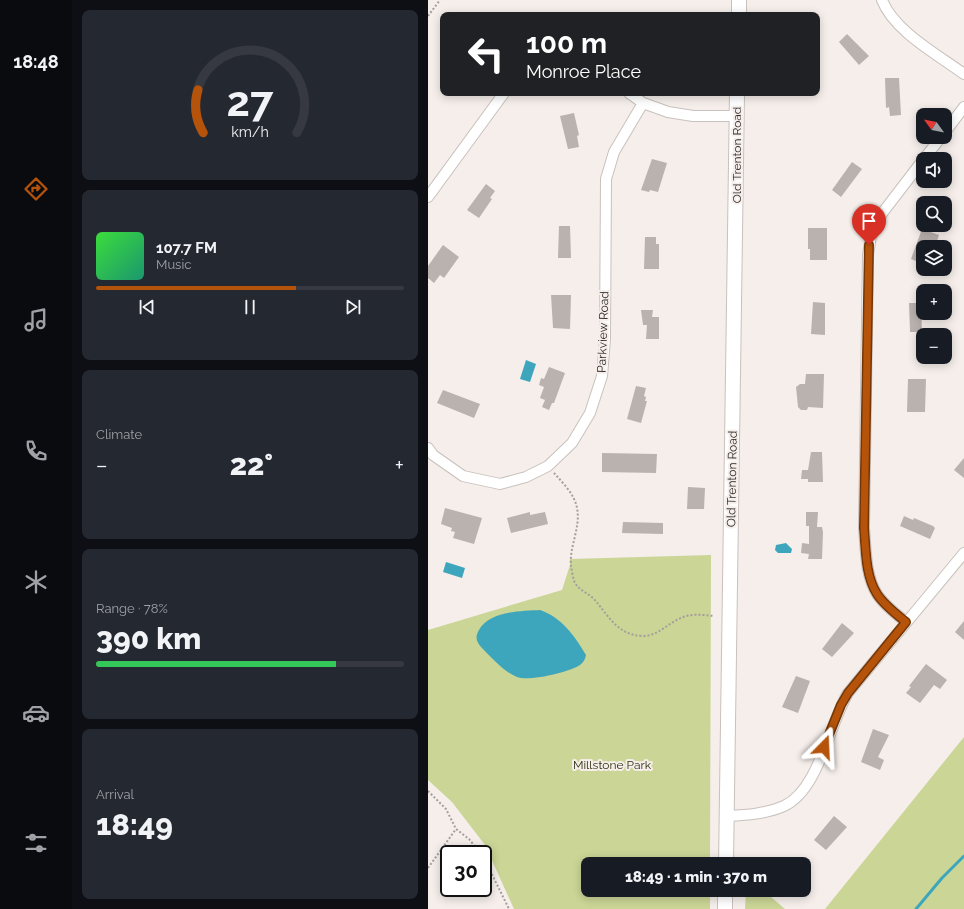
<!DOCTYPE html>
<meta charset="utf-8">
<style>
:root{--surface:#171b24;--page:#242831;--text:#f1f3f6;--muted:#9ea1a6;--line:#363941;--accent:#b45309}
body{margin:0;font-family:Raleway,sans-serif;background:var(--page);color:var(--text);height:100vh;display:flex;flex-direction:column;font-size:15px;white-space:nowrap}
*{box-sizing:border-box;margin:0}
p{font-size:13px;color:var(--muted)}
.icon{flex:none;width:22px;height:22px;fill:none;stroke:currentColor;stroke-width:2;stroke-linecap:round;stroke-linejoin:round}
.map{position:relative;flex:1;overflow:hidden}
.side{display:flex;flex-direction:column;gap:10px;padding:10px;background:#0d0f14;width:356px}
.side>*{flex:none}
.top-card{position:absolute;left:12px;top:12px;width:380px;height:84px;border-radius:8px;box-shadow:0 2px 10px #0003;background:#202124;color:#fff;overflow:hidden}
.needle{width:26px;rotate:303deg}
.fabs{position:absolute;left:488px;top:108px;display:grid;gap:8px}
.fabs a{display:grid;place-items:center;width:36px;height:36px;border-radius:8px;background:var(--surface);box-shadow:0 2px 10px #0003;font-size:20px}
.speed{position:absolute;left:12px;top:845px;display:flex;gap:8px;font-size:20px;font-weight:700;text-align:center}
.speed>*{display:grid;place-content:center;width:52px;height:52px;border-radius:50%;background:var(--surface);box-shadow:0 2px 10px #0003;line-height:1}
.speed .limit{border:2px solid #111;border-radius:6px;background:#fff;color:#111}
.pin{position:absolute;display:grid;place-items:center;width:34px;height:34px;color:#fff;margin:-41px -17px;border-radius:50% 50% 50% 0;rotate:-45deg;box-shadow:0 0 4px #0007}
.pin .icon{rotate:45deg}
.me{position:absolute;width:44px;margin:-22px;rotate:21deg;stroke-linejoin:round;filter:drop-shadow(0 0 3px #0008)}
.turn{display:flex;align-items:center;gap:14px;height:84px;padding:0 20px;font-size:18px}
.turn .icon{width:52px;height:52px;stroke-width:2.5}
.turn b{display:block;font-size:28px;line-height:34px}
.big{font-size:30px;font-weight:800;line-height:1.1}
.side .tile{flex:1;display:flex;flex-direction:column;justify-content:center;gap:6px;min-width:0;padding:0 14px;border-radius:8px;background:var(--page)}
.side .dial{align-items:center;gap:0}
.dial svg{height:104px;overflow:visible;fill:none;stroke:var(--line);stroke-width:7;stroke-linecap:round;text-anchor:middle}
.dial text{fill:var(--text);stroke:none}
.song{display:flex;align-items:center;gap:12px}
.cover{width:48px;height:48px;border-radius:6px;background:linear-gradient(135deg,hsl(120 70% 55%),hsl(160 70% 35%))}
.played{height:4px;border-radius:2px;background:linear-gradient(90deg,var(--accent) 65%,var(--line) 65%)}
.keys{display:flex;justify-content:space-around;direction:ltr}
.heat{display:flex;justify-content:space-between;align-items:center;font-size:22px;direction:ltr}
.charge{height:6px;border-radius:3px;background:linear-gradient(90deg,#34c759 78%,var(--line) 0)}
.trip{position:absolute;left:153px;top:857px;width:230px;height:40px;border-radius:8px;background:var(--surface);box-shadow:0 2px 10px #0003;font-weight:800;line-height:40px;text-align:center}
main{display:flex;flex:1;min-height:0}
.tab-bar{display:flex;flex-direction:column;width:72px;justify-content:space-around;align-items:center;background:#090b0e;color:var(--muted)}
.tab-bar .icon{width:28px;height:28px}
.tab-bar .on{color:var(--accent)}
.tab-bar b{font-size:18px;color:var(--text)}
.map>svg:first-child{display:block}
.green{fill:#cad596}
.water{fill:#3ea6bc}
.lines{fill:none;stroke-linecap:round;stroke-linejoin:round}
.stream{stroke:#3ea6bc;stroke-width:3}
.building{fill:#b9b2ae}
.street-casing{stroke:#c8c1bd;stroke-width:12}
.secondary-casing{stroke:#c8c1bd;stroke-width:16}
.path{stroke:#a49e9c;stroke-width:2;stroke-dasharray:2 2;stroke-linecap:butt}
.street{stroke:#fff;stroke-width:10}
.secondary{stroke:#fff;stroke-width:14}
.route-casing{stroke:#753606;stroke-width:10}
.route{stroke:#b45309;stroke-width:7}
.labels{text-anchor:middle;stroke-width:4;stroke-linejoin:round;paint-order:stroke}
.street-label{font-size:12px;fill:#2d2a29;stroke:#f5eeea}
.park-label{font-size:12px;fill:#2d3211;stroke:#f5eeea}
</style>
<main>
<nav class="tab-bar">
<b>18:48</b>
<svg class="icon on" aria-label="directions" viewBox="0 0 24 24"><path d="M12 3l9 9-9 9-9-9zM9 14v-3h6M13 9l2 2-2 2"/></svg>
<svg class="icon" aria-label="music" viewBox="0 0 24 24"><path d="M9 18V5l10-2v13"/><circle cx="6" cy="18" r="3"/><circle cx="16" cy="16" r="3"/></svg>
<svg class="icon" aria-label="phone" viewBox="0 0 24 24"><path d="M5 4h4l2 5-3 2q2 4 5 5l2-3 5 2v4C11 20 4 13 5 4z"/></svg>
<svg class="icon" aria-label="climate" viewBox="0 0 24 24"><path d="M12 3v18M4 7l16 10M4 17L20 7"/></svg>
<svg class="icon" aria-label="car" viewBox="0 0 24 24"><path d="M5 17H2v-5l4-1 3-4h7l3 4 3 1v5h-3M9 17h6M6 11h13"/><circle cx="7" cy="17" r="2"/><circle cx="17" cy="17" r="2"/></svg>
<svg class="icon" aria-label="filters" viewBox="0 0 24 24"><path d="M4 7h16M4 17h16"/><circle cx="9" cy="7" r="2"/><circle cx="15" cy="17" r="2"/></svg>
</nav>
<section class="side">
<div class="tile dial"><svg viewBox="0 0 100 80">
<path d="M14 69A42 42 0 1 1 86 69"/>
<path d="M14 69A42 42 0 0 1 10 36" stroke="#b45309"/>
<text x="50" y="56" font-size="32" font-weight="700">27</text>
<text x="50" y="72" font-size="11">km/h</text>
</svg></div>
<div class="tile">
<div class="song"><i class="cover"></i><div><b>107.7 FM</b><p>Music</p></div></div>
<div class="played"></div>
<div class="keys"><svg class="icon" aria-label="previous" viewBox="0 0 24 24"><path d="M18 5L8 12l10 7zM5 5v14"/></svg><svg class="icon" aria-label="pause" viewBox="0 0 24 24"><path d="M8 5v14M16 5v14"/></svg><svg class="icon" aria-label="next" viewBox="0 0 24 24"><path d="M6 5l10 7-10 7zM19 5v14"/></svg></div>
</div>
<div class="tile"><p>Climate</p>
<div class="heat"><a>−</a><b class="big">22°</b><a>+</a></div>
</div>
<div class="tile"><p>Range · 78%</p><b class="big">390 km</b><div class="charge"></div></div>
<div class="tile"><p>Arrival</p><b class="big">18:49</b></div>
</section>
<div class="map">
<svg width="536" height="909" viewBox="0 0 536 909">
<rect width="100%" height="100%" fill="#f5eeea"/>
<path class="green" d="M283,555L282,864H160V890H282V909H86L57,845L24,802L0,780V630L134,590L142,565V559Z
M536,737V909H397Z
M318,890H335L357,909H317Z"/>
<path class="water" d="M98,360L108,364L102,382L92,379Z
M358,543L364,549L363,553H350L347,550L348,545Z
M18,562L37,568L34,578L15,572Z
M112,610C133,617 147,636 158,655C157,659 156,662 152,665C142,672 100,682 89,677C76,672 63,657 53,647C48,641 47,637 51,630C61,611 93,611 112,610Z"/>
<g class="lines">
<path class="stream" d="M488,909L514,878L536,856"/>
</g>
<path class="building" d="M419,34L441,56L431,65L411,42Z
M457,78H471L473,115L462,116L461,107L458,108Z
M146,113L151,135L149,136L151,147L140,149L132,116Z
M224,159L239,163L230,192L222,190L221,192L213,190Z
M424,162L434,169L413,197L404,190Z
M58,184L67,191L62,198L64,199L51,218L39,210Z
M131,226H142L143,258H130Z
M380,228H399V260H382V249H380Z
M494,229L511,235L507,247H495V264L483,259Z
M217,237H228V244H231V269H216Z
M15,245L31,257L16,278L12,275L6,283L0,278V266Z
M123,295H143L142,329L125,328Z
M385,302L397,303V335L383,334Z
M481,303H493L494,332H482Z
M213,310H225L224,317H231V339H218L219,325H215Z
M121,367L137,373L126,403H124L121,410L114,407L117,400L112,398L116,387L111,385L113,378L116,379Z
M378,374H396L395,408L380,407L379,410H373L370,407L368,387L372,384H377Z
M480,379H498L497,412H479Z
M208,386L218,388L216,396L218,397L217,401H219L213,423L199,419Z
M15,390L52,404L46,418L9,403Z
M383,452H394L395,482H380V479H373L374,470H380Z
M174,453L229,454L228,473L174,472Z
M536,458V478L526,470Z
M260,487L277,488L276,509H259Z
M17,508L54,518L46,544L25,538L27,532L23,531L24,528L13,524Z
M102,512V515L117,512L120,524L83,533L79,518Z
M378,512H390L389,527H394L395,532L394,559H380L381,554L373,553L374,543L381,544V526H378Z
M476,516L485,520L486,518L505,526L507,528L502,539L472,526Z
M195,522L235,523V534L194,533Z
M536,621V640L527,632Z
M414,623L426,633L404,657L394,649Z
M498,664L519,680L512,689L506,685L492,703L478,693L483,687L481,686Z
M368,676L382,681L370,713L354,707Z
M445,729L461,735L450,757L456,760L452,770L433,762Z
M406,816L419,827L398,850L386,840Z"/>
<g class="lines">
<g class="street-casing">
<path id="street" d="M454,0C466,31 509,54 536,74
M215,103L240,112L265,116H309
M517,132L536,107
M496,159L513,137
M0,197L76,93
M0,448L5,455L35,476L72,484L98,477L120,466L144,443L162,413L174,376L177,339L178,179L186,152L215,103L201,93
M478,622C468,614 456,605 449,594C437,575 438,549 436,528L440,255L443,236L452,216L495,160
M299,816C318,815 338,814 356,806C391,790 401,724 420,693L536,553"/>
</g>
<g class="secondary-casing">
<path id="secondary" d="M311,15V0
M298,864L309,93
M297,909V890"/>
</g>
<path class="path" d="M0,16L12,0
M126,473C135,483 147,495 149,508C153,528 141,546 143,566C144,571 145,579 147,583C152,591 160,593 166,599C180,615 190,636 215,636C230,636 240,623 253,618C263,613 275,615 286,616
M0,791L18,809L28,829L41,839L53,854
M55,856L81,909
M0,868L28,829"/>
<use href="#street" class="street"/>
<use href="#secondary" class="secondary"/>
</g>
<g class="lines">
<g class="route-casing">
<path id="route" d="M396,747L413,705L420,693L478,622C468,614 456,605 449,594C437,575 438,549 436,528L441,245"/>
</g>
<use href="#route" class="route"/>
</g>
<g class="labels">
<g class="street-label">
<text transform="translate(309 155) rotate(-90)" y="4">Old Trenton Road</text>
<text transform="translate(175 332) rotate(-88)" y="4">Parkview Road</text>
<text transform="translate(304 479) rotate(-89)" y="4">Old Trenton Road</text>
</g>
<g class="park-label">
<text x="184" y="769">Millstone Park</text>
</g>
</g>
</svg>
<div class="fabs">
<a><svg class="needle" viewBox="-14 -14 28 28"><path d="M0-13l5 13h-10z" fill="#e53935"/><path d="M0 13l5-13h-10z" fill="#9ea1a6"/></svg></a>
<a><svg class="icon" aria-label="sound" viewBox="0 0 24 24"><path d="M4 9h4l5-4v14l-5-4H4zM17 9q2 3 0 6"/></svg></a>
<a><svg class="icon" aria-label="search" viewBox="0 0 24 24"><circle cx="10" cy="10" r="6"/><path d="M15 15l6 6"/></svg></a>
<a><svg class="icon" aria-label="layers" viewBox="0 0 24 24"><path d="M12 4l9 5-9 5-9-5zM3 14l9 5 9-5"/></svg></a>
<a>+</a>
<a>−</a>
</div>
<div class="speed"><div class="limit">30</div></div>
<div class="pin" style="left:441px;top:245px;background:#d93025"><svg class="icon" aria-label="arrive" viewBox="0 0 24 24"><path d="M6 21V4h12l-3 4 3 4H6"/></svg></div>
<svg class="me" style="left:396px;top:747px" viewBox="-20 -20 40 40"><path d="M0-17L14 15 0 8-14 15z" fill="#b45309" stroke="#fff" stroke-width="4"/></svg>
<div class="trip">18:49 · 1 min · 370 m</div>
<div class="top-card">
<div class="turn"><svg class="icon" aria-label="left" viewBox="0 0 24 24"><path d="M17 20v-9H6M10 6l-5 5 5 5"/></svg><div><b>100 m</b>Monroe Place</div></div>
</div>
</div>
</main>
